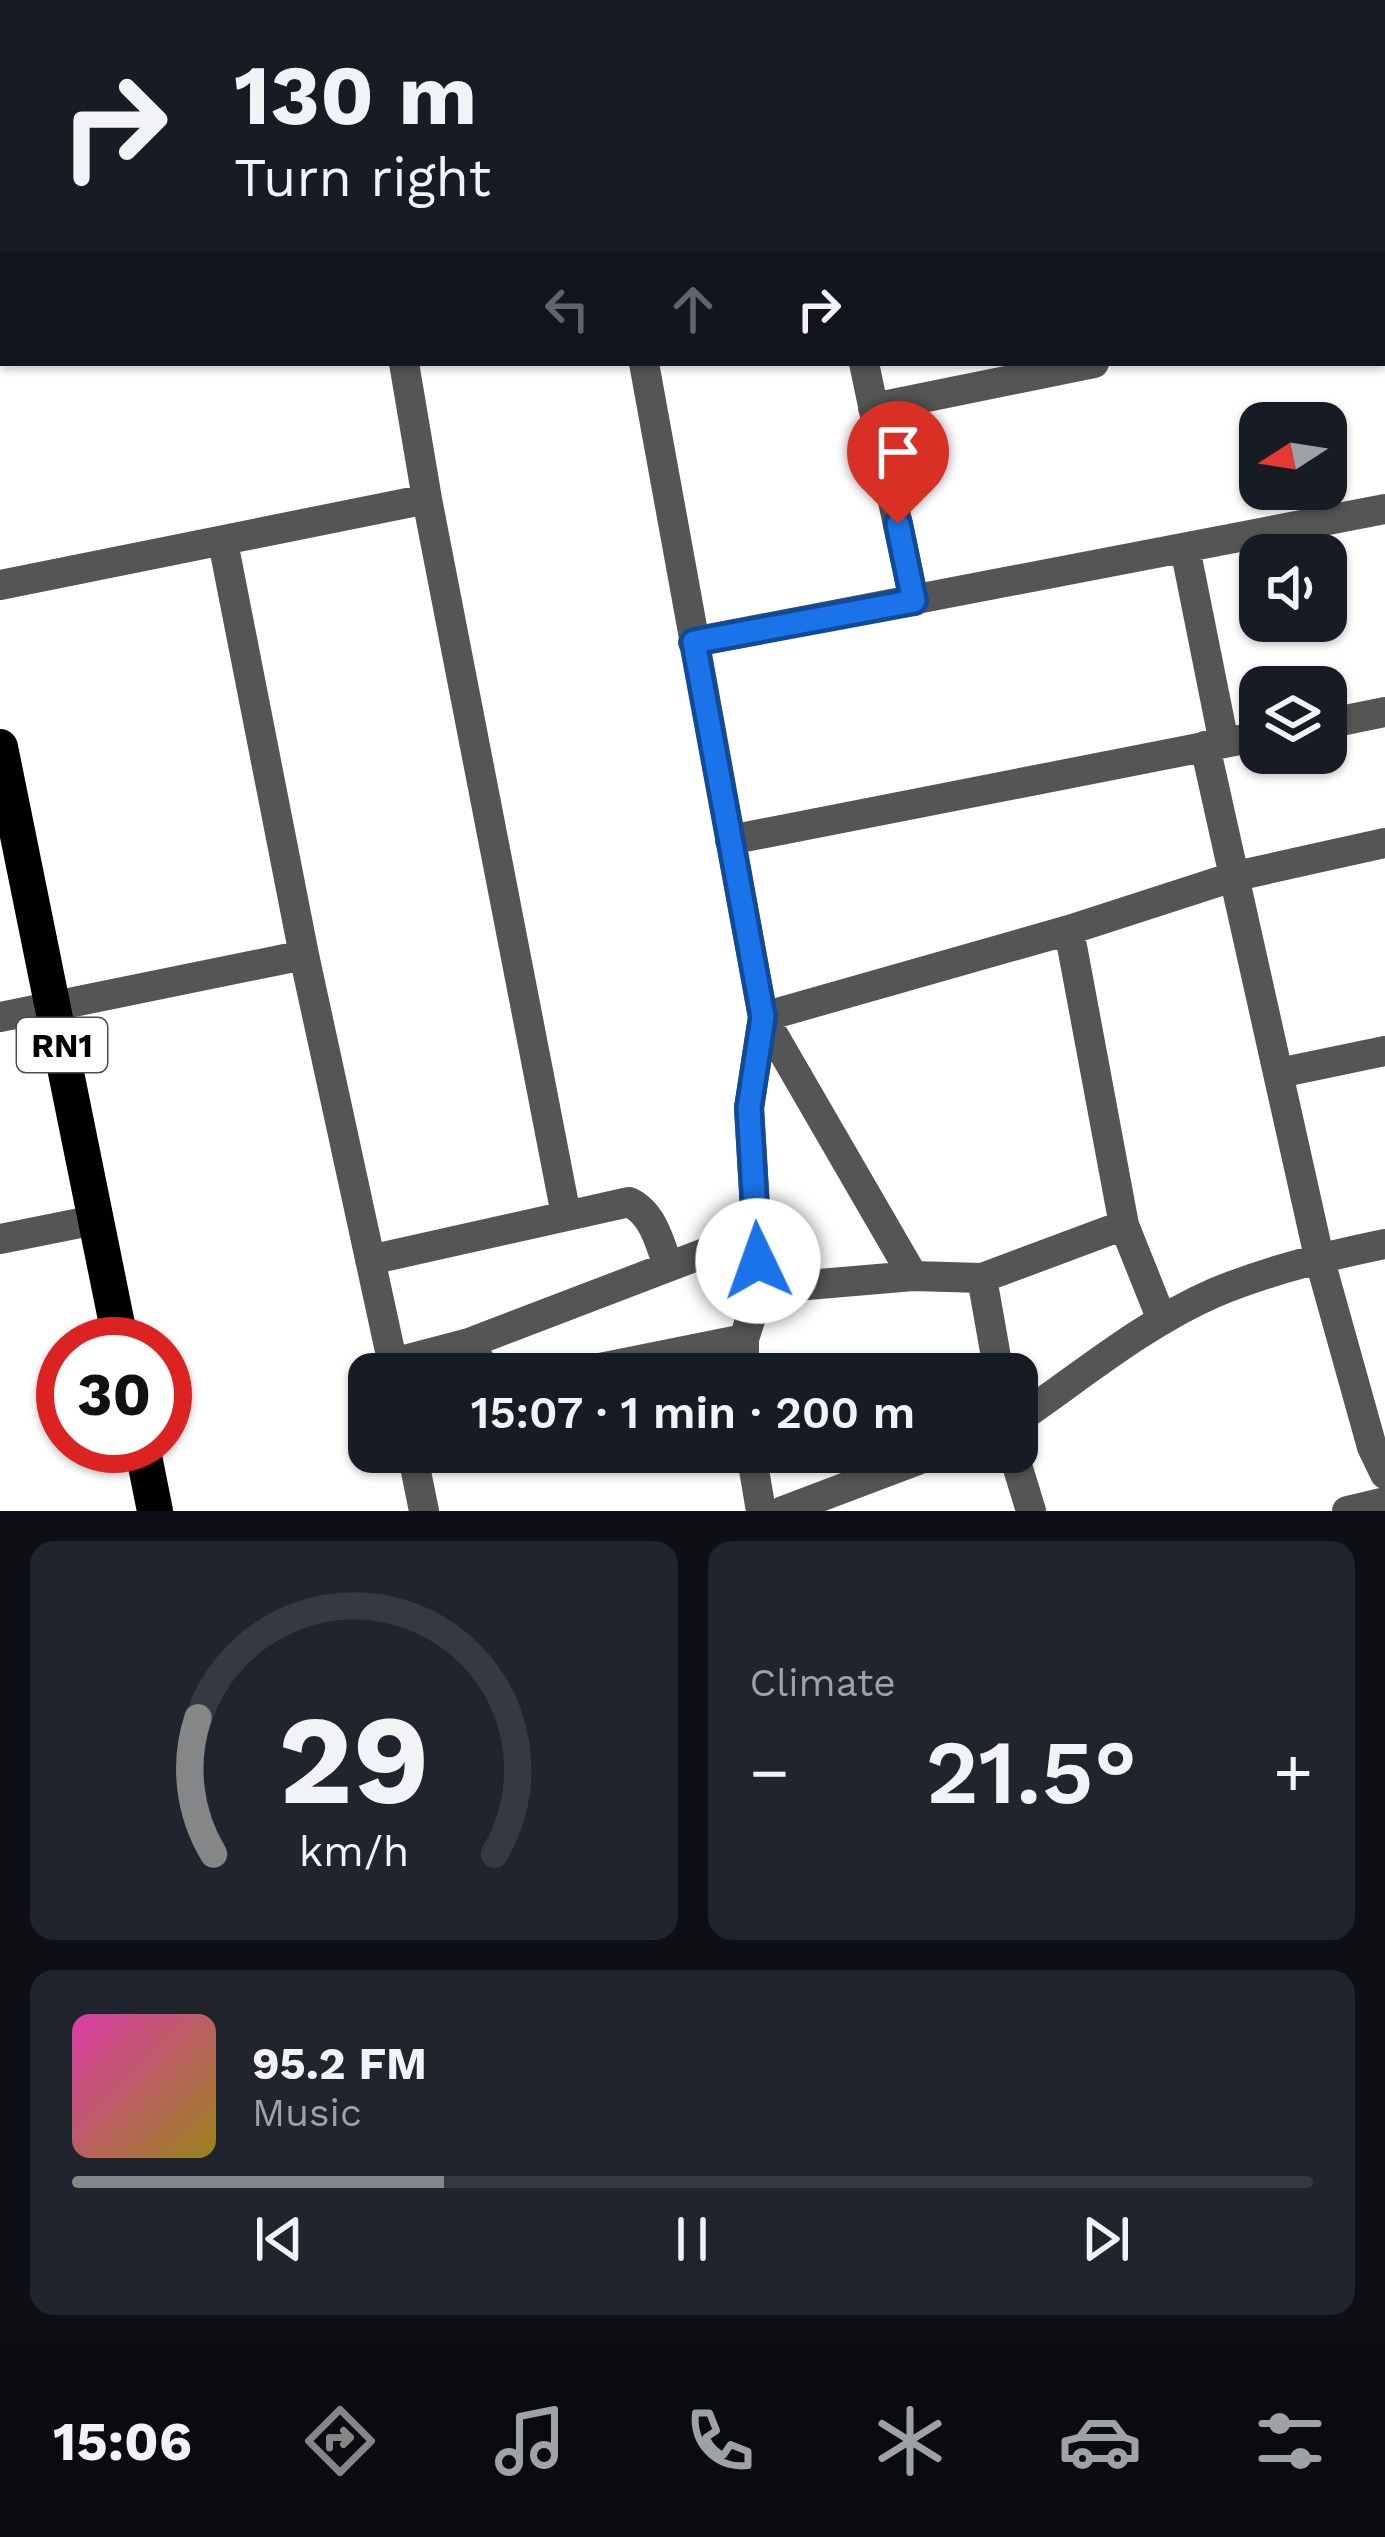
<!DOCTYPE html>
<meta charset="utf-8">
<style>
:root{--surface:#171b24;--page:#20242c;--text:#f1f3f6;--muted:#9ea1a6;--line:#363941;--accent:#858687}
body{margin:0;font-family:"Work Sans",sans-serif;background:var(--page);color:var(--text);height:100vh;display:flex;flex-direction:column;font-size:45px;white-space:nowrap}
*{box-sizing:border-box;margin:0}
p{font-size:39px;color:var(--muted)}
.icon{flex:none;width:66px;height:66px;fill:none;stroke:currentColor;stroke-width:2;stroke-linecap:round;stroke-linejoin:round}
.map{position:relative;height:1511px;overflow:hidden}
.sheet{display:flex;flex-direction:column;gap:30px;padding:30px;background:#0d0f14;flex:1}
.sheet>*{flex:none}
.guide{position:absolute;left:0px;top:0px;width:1386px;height:366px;box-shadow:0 3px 9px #0004;background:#171b24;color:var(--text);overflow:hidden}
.needle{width:78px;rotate:258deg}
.tools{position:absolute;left:1239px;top:402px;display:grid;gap:24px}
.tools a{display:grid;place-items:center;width:108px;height:108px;border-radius:24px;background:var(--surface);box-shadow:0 3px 9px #0004;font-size:60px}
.speed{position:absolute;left:36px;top:1317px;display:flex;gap:24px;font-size:60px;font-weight:700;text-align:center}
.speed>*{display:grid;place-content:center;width:156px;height:156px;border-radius:50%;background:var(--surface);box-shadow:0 3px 9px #0004;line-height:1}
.speed .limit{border:18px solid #d22;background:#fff;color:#111}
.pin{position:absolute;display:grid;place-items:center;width:102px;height:102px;color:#fff;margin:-123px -51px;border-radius:50% 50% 50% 0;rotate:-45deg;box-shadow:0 0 12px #0007}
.pin .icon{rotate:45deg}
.me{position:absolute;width:132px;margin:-66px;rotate:357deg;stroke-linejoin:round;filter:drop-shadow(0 0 9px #0008)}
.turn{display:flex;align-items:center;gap:42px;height:252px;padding:0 36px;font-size:54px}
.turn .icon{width:156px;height:156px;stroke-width:2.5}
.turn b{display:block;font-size:84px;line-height:102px}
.lanes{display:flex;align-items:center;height:114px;padding:0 36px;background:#0003;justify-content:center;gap:60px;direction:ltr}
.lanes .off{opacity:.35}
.big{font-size:90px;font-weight:600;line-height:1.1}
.sheet .card{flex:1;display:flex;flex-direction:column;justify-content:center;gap:18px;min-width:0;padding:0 42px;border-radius:24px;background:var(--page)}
.sheet .dial{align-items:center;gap:0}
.dial svg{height:312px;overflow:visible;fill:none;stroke:var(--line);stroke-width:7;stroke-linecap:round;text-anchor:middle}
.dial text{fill:var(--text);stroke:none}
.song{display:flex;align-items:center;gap:36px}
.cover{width:144px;height:144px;border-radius:18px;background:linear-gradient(135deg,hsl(320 70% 55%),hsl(50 70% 35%))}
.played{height:12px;border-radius:6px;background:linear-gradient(90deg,var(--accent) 30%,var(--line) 30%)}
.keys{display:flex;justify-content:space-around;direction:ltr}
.heat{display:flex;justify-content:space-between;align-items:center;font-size:66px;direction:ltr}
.sheet .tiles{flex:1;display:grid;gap:30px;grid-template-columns:1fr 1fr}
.card:last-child{grid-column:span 2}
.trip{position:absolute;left:348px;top:1353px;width:690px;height:120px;border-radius:24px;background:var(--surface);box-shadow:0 3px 9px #0004;font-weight:600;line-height:120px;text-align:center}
.dock{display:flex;height:192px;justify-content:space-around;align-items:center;background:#090b0e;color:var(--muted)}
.dock .icon{width:84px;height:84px}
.dock .current{color:var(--accent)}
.dock b{font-size:54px;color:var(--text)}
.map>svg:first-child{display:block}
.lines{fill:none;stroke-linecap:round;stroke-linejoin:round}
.minor{stroke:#555;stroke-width:30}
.highway{stroke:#000;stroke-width:36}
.route-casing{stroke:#114b97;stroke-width:30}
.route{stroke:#1a73e8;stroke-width:21}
.labels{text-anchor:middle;stroke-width:9;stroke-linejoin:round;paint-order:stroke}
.shield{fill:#fff;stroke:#4c4c4c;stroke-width:3}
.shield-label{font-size:33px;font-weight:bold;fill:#000}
</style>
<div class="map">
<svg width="1385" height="1511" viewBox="0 0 1385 1511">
<rect width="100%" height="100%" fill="#fff"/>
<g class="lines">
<path class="minor" d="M578,0V3
M713,0L714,3
M901,0L902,3
M1082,0L1083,3
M1278,0L1279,3
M1383,65H1385
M0,172L3,171
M1383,304H1385
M0,351L3,350
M404,363L427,499L566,1215
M644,363L763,1017L749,1108L760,1289L744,1339V1374
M864,363L914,601
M873,408L1094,363
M223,542L304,955L395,1374
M1185,548L1224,743
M0,585L427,499
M693,642L1385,509
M1326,724L1385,712
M1205,746L1319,1257L1372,1447L1385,1474
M730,840L1260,736
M1069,930L1124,1225L1162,1320
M0,1017L304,955
M763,1017L1069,930L1236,876L1385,843
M763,1017L913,1276
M1279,1073L1385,1051
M0,1239L95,1220
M370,1260L629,1202C653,1213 660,1243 668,1266
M982,1278L999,1374
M760,1289L913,1276L982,1278L1124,1225
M469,1343L488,1374
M393,1363L469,1343L757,1233
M570,1374L744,1339
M1017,1420C1080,1377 1143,1324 1214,1293C1269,1270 1327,1256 1385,1244
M412,1452L424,1511
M751,1452L761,1511
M1013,1452L1031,1511
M783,1511L939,1452
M1347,1511L1385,1502"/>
<path class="highway" d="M0,747L121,1344
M142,1446L155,1511"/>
</g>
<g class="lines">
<g class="route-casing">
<path id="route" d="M758,1261L749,1108L763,1017L694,642L914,601L898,524"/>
</g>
<use href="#route" class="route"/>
</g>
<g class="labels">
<rect class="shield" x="17" y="1018" width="90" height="54" rx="9"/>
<g class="shield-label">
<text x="62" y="1057">RN1</text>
</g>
</g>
</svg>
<div class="tools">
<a><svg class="needle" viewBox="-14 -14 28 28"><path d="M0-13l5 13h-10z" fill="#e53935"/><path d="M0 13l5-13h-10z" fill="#9ea1a6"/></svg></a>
<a><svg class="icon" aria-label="sound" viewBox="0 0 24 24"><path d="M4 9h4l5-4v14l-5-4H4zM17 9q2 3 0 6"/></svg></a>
<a><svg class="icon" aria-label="layers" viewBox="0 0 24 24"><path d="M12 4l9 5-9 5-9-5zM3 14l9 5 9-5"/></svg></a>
</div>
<div class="speed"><div class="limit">30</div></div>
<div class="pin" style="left:898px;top:524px;background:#d93025"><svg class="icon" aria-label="arrive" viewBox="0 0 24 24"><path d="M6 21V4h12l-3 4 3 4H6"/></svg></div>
<svg class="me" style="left:758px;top:1261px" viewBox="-20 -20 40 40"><circle r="19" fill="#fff"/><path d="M0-13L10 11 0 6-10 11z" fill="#1a73e8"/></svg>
<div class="trip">15:07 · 1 min · 200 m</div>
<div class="guide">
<div class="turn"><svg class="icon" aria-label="right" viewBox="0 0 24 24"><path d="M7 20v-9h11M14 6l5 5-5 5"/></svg><div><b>130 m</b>Turn right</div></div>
<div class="lanes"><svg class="icon off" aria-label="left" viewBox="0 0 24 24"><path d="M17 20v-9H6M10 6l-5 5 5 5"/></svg><svg class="icon off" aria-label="ahead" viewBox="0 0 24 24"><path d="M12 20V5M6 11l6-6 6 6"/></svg><svg class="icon" aria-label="right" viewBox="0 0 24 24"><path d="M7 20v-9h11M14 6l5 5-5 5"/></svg></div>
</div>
</div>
<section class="sheet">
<div class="tiles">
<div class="card dial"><svg viewBox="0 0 100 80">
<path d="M14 69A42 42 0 1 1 86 69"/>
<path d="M14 69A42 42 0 0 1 10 34" stroke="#858687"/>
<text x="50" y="56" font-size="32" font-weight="700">29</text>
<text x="50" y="72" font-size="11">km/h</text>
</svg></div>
<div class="card"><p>Climate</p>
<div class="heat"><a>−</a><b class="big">21.5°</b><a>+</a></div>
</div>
<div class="card">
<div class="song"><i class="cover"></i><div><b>95.2 FM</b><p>Music</p></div></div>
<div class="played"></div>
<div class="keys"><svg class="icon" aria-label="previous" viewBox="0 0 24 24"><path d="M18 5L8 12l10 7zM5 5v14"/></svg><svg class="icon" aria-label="pause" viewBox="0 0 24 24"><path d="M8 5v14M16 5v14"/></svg><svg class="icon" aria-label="next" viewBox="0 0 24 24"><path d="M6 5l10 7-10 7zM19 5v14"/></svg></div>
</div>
</div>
</section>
<nav class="dock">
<b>15:06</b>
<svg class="icon current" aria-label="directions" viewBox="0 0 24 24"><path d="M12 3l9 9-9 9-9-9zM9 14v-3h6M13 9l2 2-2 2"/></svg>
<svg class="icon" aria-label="music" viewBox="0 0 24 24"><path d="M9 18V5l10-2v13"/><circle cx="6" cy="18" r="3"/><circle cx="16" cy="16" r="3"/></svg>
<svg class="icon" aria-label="phone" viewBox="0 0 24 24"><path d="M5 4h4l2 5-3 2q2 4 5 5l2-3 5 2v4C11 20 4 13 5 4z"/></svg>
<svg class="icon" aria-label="climate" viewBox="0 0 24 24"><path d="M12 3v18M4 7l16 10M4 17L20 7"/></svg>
<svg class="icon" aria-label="car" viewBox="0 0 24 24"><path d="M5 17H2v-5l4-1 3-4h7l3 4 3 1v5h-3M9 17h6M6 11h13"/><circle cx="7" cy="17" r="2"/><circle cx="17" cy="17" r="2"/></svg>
<svg class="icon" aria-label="filters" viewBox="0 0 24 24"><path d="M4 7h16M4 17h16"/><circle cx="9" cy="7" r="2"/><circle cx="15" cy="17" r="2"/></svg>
</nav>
